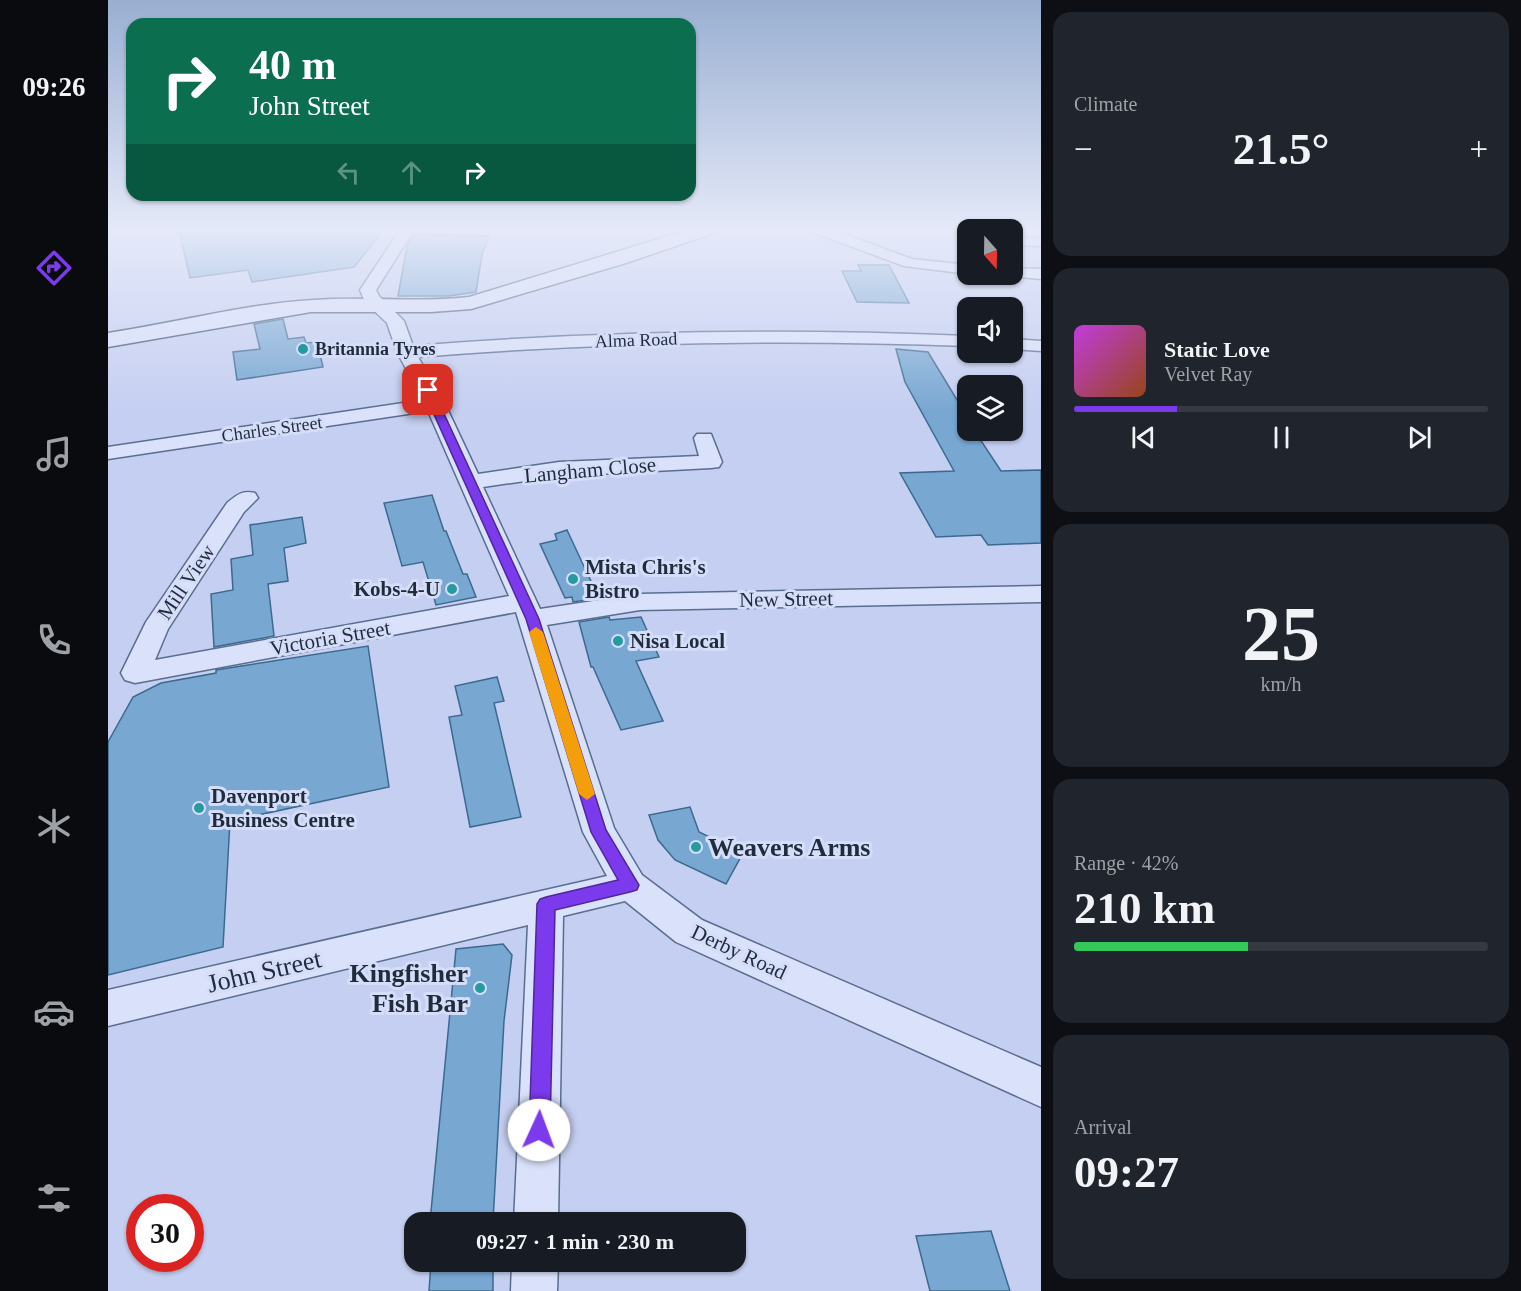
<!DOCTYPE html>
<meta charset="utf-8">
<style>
:root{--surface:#171b24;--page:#20242c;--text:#f1f3f6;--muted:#9ea1a6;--line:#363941;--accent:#7c3aed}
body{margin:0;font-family:Georgia,serif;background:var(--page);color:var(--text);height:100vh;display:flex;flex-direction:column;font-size:22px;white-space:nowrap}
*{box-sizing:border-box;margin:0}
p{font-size:20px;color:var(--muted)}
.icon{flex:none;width:33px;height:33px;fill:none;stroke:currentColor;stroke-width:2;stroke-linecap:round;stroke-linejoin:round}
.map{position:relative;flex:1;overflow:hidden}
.side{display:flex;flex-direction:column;gap:12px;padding:12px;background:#0d0f14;width:480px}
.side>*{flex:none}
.top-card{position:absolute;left:18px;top:18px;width:570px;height:183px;border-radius:18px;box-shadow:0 2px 4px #0004;background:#0b6e4f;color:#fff;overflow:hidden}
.needle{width:39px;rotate:160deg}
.tools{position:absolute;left:849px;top:219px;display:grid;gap:12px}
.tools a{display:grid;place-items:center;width:66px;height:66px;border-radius:12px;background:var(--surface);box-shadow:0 2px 4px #0004;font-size:30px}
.speed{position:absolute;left:18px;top:1194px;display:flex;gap:12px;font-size:30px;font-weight:700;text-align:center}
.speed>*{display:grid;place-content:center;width:78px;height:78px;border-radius:50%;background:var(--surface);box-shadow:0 2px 4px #0004;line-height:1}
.speed .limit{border:9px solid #d22;background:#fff;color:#111}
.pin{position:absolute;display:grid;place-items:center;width:51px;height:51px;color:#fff;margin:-26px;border-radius:12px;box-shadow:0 3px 9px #0006}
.me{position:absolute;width:66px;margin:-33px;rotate:2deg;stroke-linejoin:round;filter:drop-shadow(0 0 4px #0008)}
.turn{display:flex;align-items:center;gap:21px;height:126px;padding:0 24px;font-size:27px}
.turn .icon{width:78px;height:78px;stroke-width:2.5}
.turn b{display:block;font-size:42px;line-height:51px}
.lanes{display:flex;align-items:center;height:57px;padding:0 24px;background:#0003;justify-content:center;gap:30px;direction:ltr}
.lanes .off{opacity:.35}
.big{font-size:45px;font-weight:700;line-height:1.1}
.side .card{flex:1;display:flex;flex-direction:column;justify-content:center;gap:9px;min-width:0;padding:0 21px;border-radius:18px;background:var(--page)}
.side .dial{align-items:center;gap:0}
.dial b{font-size:78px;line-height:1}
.song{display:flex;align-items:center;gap:18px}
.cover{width:72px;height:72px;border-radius:9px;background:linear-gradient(135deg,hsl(290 70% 55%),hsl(20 70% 35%))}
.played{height:6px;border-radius:3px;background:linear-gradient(90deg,var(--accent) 25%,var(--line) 25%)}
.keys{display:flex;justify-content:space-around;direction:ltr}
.heat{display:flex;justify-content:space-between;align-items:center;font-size:33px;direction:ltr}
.charge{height:9px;border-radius:4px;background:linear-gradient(90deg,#34c759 42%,var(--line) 0)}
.trip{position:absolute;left:296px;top:1212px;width:342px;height:60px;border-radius:18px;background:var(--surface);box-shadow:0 2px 4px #0004;font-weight:700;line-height:60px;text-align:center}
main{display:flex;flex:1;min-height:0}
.menu{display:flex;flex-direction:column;width:108px;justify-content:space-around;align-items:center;background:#090b0e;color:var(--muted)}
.menu .icon{width:42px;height:42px}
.menu .on{color:var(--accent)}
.menu b{font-size:27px;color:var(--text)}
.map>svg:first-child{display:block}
.building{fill:#78a7d2;stroke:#3d698f;stroke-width:1.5}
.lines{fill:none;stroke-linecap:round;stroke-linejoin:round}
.street-casing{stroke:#596e8e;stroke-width:3}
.secondary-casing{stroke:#3c5370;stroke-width:3}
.street{fill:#d9e1fb;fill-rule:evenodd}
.secondary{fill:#d9e1fb;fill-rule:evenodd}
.route{fill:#7c3aed;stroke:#51269a;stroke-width:1.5}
.slow{fill:#f59e0b}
.poi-dot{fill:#259aa1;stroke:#d5ddf8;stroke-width:2}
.labels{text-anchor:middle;stroke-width:6;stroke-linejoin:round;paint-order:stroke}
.far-street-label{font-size:18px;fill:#1e2c3d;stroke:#d5ddf8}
.far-poi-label{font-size:18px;font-weight:bold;fill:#1e2c3d;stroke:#d5ddf8;text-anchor:start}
.street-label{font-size:21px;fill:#1e2c3d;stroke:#d5ddf8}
.poi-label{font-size:21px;font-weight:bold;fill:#1e2c3d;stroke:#d5ddf8;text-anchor:start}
.near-poi-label{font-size:26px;font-weight:bold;fill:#1e2c3d;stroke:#d5ddf8;text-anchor:start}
.near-street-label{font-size:26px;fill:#1e2c3d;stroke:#d5ddf8}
</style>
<main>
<nav class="menu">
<b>09:26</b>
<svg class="icon on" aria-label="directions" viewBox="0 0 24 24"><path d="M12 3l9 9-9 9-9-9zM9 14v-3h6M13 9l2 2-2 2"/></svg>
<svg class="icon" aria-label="music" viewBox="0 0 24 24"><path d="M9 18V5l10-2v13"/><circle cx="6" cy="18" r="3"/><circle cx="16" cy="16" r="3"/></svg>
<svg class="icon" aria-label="phone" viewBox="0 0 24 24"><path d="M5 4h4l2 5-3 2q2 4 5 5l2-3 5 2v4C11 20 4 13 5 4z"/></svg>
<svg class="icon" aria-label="climate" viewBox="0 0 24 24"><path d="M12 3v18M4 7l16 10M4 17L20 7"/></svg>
<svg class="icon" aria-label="car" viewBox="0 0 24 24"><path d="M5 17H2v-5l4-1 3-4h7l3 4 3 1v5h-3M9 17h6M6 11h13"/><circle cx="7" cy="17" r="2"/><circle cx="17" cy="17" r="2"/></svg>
<svg class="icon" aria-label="filters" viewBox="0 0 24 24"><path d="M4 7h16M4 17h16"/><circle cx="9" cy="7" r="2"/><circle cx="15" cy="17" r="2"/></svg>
</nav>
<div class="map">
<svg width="933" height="1291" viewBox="0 0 933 1291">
<rect width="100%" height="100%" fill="#c5cff1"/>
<path class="building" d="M71,230H276L246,267L144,282L140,270L82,278Z
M306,234L381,236L374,255L368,292L341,296H290L299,246Z
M750,265H781L801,303L749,302L734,271H753Z
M175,319L180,339L196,337L198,343L209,342L215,367L129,380L125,352L152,349L146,324Z
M788,349L820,352L857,413H854L860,421V430H866L893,471L933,470V543L880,545L873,535L828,537L792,473L846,471L797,382Z
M324,495L336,531H338L355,574H359L368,597L328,605L315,562L294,566L276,503Z
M194,517L198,543L176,548L180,581L160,584L166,636L106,647L103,594L125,590L123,559L145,555L142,525Z
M459,530L473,560L491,598L465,602L464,597L457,598L432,544L449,540L447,534Z
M501,617L502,620L533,617L551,657L528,661L555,721L513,730L485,667H483L471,622Z
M260,646L281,787L122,821L115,947L0,975V742L25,697L53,683L108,673V670Z
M389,677L396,701L386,703L413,817L362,827L341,717L354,715L347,686Z
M582,807L591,832L635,853L618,884L567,860L550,840L541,815Z
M395,944L404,955L396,1021L385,1222H322L348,949Z
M883,1231L902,1291H822L808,1236Z
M323,1262H385V1291H321Z"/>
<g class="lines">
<g class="street-casing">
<path id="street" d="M292,230H306L268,290L271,296L296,321L305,346C489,331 675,328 860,336V346C677,339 492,342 310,357L337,404L370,474L451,462L591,456L586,438L589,434H603L614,462L611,467L603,468L451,476L375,487L432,609L532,594L933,586V602L532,610L439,625L506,828L534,875L594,920L933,1067V1107L568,942L517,901L455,916L450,1222H406L420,925L0,1026V990L499,876L475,832L408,612L27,683L17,680L13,673L38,622L119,503C129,495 134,490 147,493L150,498L136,512L60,629L47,660L401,596L320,411L0,459V447L315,400L289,352L279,323L257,302L252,290Z
M705,230H725L804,259L860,265L861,274L796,266L707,233Z
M860,234V242L854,241L852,238L854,235Z
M904,237L933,238V246L904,245Z
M904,268L933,269V279L898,276L897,274H904Z
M904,339L933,341V351L904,349Z
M404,1262H450L449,1291H403Z"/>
</g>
<g class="secondary-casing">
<path id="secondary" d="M580,230H606L603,234L518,263L363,309L323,312H203L0,347V333C68,323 136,304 205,300C257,296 309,303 361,297Z"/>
</g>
<use href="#street" class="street"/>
<use href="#secondary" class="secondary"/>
</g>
<linearGradient id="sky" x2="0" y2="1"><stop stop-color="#99afd1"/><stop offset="0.56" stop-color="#e5e9f9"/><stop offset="1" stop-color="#e5e9f9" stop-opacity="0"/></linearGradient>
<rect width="933" height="411" fill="url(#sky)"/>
<path class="route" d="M320,387L325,390L431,619L498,830L531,885L529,890L522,892L447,910L442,1130L439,1137L431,1140L424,1137L421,1130L429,904L432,899L438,897L510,880L483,832L418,619L315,390Z"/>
<path class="slow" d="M428,627L435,632L487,794L479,800L471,794L421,632Z"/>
<g class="poi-dot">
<circle cx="195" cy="349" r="6"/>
<circle cx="465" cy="579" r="6"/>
<circle cx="344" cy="589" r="6"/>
<circle cx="510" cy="641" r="6"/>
<circle cx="91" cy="808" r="6"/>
<circle cx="588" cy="847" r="6"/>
<circle cx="372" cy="988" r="6"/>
</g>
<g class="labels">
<g class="far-street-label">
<text transform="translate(528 340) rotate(-2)" y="6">Alma Road</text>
<text transform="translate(164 429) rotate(-8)" y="6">Charles Street</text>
</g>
<g class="far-poi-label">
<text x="207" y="355">Britannia Tyres</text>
</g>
<g class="street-label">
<text transform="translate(482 470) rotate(-5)" y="7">Langham Close</text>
<text transform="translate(78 582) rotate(-56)" y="7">Mill View</text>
<text transform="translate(678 599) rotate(-1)" y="7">New Street</text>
<text transform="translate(222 638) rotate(-10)" y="7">Victoria Street</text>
<text transform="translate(631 952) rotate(25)" y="7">Derby Road</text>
</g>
<g class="poi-label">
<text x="477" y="574">Mista Chris's<tspan x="477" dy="24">Bistro</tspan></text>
<text x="332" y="596" text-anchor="end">Kobs-4-U</text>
<text x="522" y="648">Nisa Local</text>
<text x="103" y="803">Davenport<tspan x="103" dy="24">Business Centre</tspan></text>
</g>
<g class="near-poi-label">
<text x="600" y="856">Weavers Arms</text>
<text x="360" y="982" text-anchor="end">Kingfisher<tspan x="360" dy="30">Fish Bar</tspan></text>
</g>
<g class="near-street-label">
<text transform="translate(156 971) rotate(-13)" y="9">John Street</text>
</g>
</g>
</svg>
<div class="tools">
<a><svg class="needle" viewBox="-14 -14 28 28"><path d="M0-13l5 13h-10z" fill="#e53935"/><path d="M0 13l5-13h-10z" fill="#9ea1a6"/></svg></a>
<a><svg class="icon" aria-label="sound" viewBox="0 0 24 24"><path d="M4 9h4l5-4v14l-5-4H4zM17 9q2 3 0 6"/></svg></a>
<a><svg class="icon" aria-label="layers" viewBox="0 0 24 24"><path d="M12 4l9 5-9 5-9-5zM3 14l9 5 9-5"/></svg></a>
</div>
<div class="speed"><div class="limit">30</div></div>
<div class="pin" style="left:320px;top:390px;background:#d93025"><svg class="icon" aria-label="arrive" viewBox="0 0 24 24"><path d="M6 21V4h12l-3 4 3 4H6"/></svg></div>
<svg class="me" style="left:431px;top:1130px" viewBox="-20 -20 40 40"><circle r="19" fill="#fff"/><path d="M0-13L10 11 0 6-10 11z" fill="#7c3aed"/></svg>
<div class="trip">09:27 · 1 min · 230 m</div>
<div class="top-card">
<div class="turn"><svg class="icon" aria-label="right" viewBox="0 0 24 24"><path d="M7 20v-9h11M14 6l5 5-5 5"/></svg><div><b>40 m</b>John Street</div></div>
<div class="lanes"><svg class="icon off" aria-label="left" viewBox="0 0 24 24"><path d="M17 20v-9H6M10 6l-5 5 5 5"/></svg><svg class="icon off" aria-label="ahead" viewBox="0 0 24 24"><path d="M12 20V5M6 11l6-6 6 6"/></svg><svg class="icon" aria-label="right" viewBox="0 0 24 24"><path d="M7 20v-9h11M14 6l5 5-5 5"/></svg></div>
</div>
</div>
<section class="side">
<div class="card"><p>Climate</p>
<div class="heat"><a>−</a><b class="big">21.5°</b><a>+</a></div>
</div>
<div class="card">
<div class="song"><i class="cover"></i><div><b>Static Love</b><p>Velvet Ray</p></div></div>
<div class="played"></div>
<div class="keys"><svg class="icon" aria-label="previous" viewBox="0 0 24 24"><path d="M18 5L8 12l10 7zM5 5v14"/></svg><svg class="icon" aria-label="pause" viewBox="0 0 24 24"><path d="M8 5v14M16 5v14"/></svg><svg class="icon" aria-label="next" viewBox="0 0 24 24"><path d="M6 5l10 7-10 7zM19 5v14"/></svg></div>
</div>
<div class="card dial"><b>25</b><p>km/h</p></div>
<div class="card"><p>Range · 42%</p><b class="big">210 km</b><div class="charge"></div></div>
<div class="card"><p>Arrival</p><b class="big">09:27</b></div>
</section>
</main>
